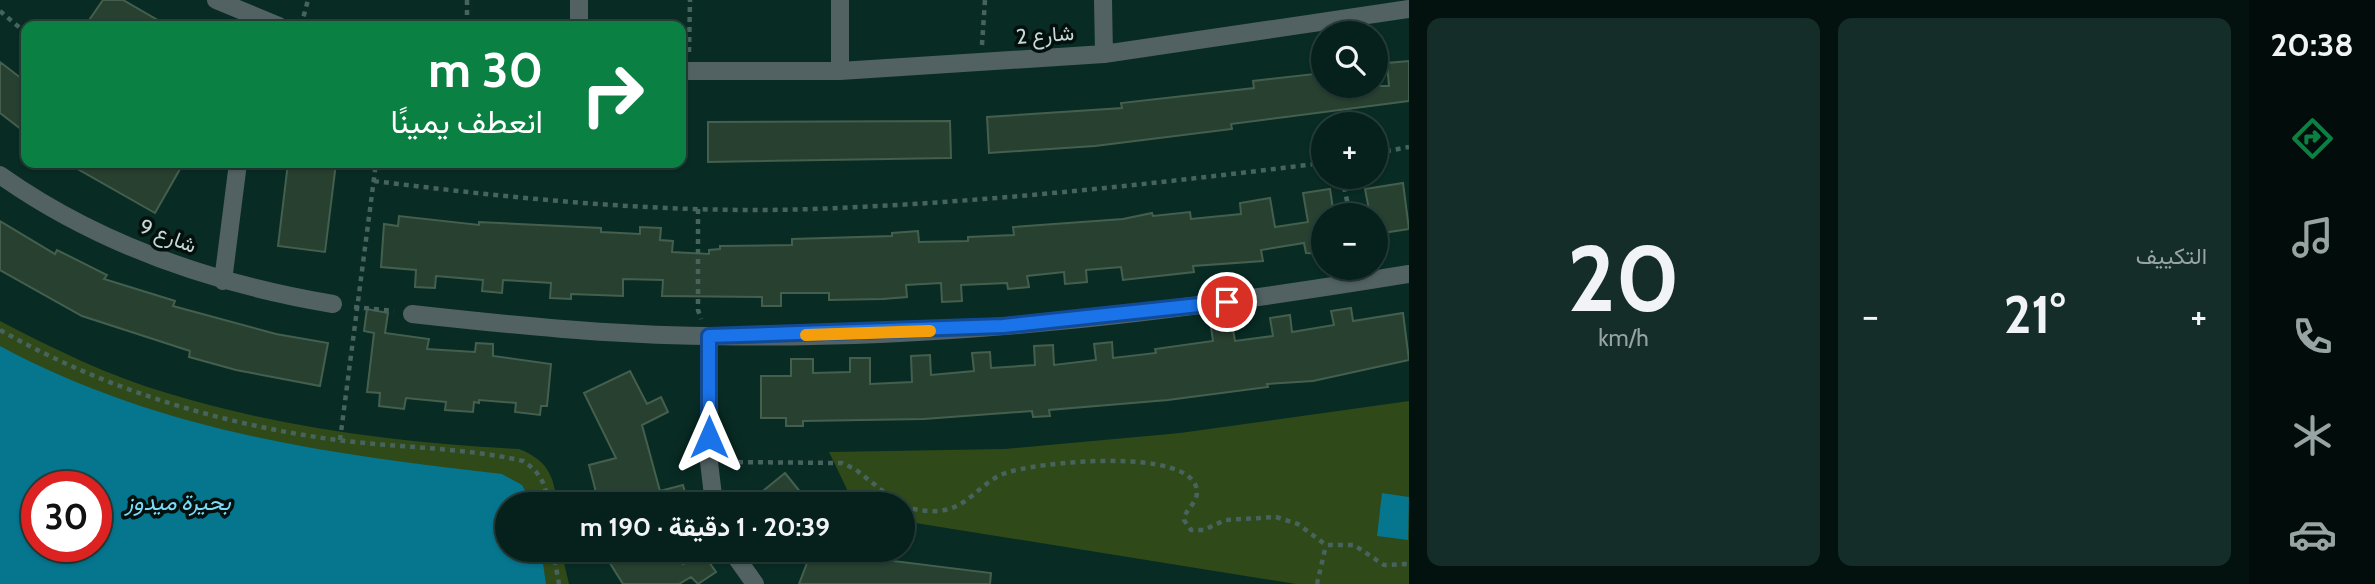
<!DOCTYPE html>
<html lang="ar">
<meta charset="utf-8">
<style>
:root{--surface:#06201b;--page:#142d28;--text:#f1f3f6;--muted:#98a3a3;--line:#273e3a;--accent:#0b8043}
body{margin:0;font-family:Cabin,Vazirmatn,sans-serif;background:var(--page);color:var(--text);direction:rtl;height:100vh;display:flex;flex-direction:column;font-size:26px;white-space:nowrap}
*{box-sizing:border-box;margin:0}
p{font-size:23px;color:var(--muted)}
.icon{flex:none;width:38px;height:38px;fill:none;stroke:currentColor;stroke-width:2;stroke-linecap:round;stroke-linejoin:round}
.map{position:relative;flex:1;overflow:hidden;direction:ltr}
.panel{display:flex;flex-direction:column;gap:18px;padding:18px;background:#03120f;width:840px}
.panel>*{flex:none}
.top-card{position:absolute;left:21px;top:21px;width:665px;height:147px;border-radius:14px;box-shadow:0 2px 5px #0004,0 0 0 2px var(--line);direction:rtl;background:#0b8043;color:#fff;overflow:hidden}
.tools{position:absolute;left:1311px;top:21px;display:grid;gap:14px}
.tools a{display:grid;place-items:center;width:77px;height:77px;border-radius:50%;background:var(--surface);box-shadow:0 2px 5px #0004,0 0 0 2px var(--line);font-size:35px}
.speed{position:absolute;left:21px;top:471px;display:flex;gap:14px;font-size:35px;font-weight:700;text-align:center}
.speed>*{display:grid;place-content:center;width:91px;height:91px;border-radius:50%;background:var(--surface);box-shadow:0 2px 5px #0004,0 0 0 2px var(--line);line-height:1}
.speed .limit{border:10px solid #d22;background:#fff;color:#111}
.pin{position:absolute;display:grid;place-items:center;width:60px;height:60px;color:#fff;margin:-30px;border:4px solid #fff;border-radius:50%;box-shadow:0 2px 7px #0007}
.me{position:absolute;width:77px;margin:-38px;rotate:0deg;stroke-linejoin:round;filter:drop-shadow(0 0 5px #0008)}
.turn{display:flex;align-items:center;gap:24px;height:147px;padding:0 28px;font-size:32px}
.turn .icon{width:91px;height:91px;stroke-width:2.5}
.turn b{display:block;font-size:49px;line-height:60px}
.big{font-size:52px;font-weight:700;line-height:1.1}
.panel .card{flex:1;display:flex;flex-direction:column;justify-content:center;gap:10px;min-width:0;padding:0 24px;border-radius:14px;background:var(--page)}
.panel .dial{align-items:center;gap:0}
.dial b{font-size:91px;line-height:1}
.heat{display:flex;justify-content:space-between;align-items:center;font-size:38px;direction:ltr}
.panel .tiles{flex:1;display:grid;gap:18px;grid-template-columns:repeat(2,1fr)}
.trip{position:absolute;left:495px;top:492px;width:420px;height:70px;border-radius:35px;background:var(--surface);box-shadow:0 2px 5px #0004,0 0 0 2px var(--line);font-weight:700;line-height:70px;text-align:center;direction:rtl}
main{display:flex;flex:1;min-height:0}
.menu{display:flex;flex-direction:column;width:126px;justify-content:space-around;align-items:center;background:#020d0b;color:var(--muted)}
.menu .icon{width:49px;height:49px}
.menu .selected{color:var(--accent)}
.menu b{font-size:32px;color:var(--text)}
.map>svg:first-child{display:block}
.green{fill:#2f4919;fill-rule:evenodd}
.water{fill:#06758e;fill-rule:evenodd}
.building{fill:#284030;stroke:#455f4e;stroke-width:2}
.lines{fill:none;stroke-linecap:round;stroke-linejoin:round}
.path{stroke:#46635d;stroke-width:4.5;stroke-dasharray:5 5;stroke-linecap:butt}
.street{stroke:#526162;stroke-width:18}
.route-casing{stroke:#114b97;stroke-width:18}
.route{stroke:#1a73e8;stroke-width:12}
.slow{stroke:#f59e0b;stroke-width:12}
.labels{text-anchor:middle;stroke-width:7;stroke-linejoin:round;paint-order:stroke}
.street-label{font-size:21px;fill:#c7d9d4;stroke:#04100d}
.water-label{font-size:23px;font-style:italic;fill:#7cdbf8;stroke:#04100d}
</style>
<main>
<nav class="menu">
<b>20:38</b>
<svg class="icon selected" aria-label="directions" viewBox="0 0 24 24"><path d="M12 3l9 9-9 9-9-9zM9 14v-3h6M13 9l2 2-2 2"/></svg>
<svg class="icon" aria-label="music" viewBox="0 0 24 24"><path d="M9 18V5l10-2v13"/><circle cx="6" cy="18" r="3"/><circle cx="16" cy="16" r="3"/></svg>
<svg class="icon" aria-label="phone" viewBox="0 0 24 24"><path d="M5 4h4l2 5-3 2q2 4 5 5l2-3 5 2v4C11 20 4 13 5 4z"/></svg>
<svg class="icon" aria-label="climate" viewBox="0 0 24 24"><path d="M12 3v18M4 7l16 10M4 17L20 7"/></svg>
<svg class="icon" aria-label="car" viewBox="0 0 24 24"><path d="M5 17H2v-5l4-1 3-4h7l3 4 3 1v5h-3M9 17h6M6 11h13"/><circle cx="7" cy="17" r="2"/><circle cx="17" cy="17" r="2"/></svg>
</nav>
<section class="panel">
<div class="tiles">
<div class="card"><p>التكييف</p>
<div class="heat"><a>−</a><b class="big">21°</b><a>+</a></div>
</div>
<div class="card dial"><b>20</b><p>km/h</p></div>
</div>
</section>
<div class="map">
<svg width="1409" height="584" viewBox="0 0 1409 584">
<rect width="100%" height="100%" fill="#082b24"/>
<path class="green" d="M0,321C54,349 109,376 167,393C282,428 400,443 519,449C547,460 554,475 557,504H508V550H561L569,584H0ZM37,486H96V546H37Z
M1409,401V584H1296L903,521V504H854L829,452L1005,449L1180,433Z"/>
<path class="water" d="M0,346C158,431 326,454 502,474L522,485L533,504H508V550H541L546,584H0ZM37,486H96V546H37Z
M1382,493L1409,497L1408,540L1377,536Z"/>
<path class="building" d="M103,0H123L168,26H85Z
M1409,61V101L1231,124L1232,129L1095,146L989,153L987,117L1122,108L1121,103L1254,88L1253,81L1323,73V86H1389L1387,63Z
M0,62L26,82V133L0,113Z
M950,121L951,158L708,162V122Z
M67,163H170L180,169L155,213Z
M288,163H336L325,252L278,246Z
M1403,183L1409,229L1376,234V215H1370L1365,189Z
M1330,189L1334,215H1323V254L1306,253L1304,243L1261,250L1263,261L1193,266L1194,272L1123,280L1121,267L1086,270L1087,282L1065,284L1064,272L1027,276L1029,287L1008,289L1007,283L961,285L962,301L942,302L941,283L906,285L907,297L883,299L829,300V293H781V306H762V297L662,296L663,280L623,279V296L571,294V299L550,298L551,283L503,280L502,293L482,291L483,280L436,276L435,288L415,287L416,270L381,267L384,224L398,226L399,216L479,225V222L601,228V232L640,234V227L661,228L660,240L673,241L672,252L709,254V250L720,249V246L792,245V239L892,236V233L918,231L919,242L968,241V237L1014,235L1013,227L1123,219L1152,213L1153,216L1190,212L1191,219L1241,214L1240,203L1270,198L1275,227L1308,222L1303,193Z
M0,221L55,254L57,250L107,275L104,279L175,301L173,306L276,334L328,343L320,386L236,370L189,357L190,351L82,316L0,270Z
M1351,308L1353,321L1403,313L1409,360L1313,381L1267,384L1268,387L1168,400L1049,410L1050,416L1033,417L1032,411L924,419L803,421V426H786V418H761V376H791V359H813V373L850,372V358H870V384L912,382L911,356L930,355L931,375L974,371L972,353L990,352L991,368L1035,365L1034,346L1053,345L1054,365L1096,360L1094,344L1112,342L1113,358L1156,353L1155,349L1213,341L1211,327L1232,324L1235,341L1273,336L1270,318L1290,315L1292,332L1334,325L1331,311Z
M367,309L388,313L385,333L429,339L427,349L475,352L476,343L493,344V356L551,364L547,406H541L540,415L515,412L516,403L479,400V403L474,402L473,412L445,410L446,402L406,398L404,409L379,406L380,393L367,392L374,333L364,331Z
M630,371L647,404L661,397L668,412L642,425L660,491L683,485L688,504H599L589,465L616,458L584,393Z
M785,473L810,504H747Z
M625,550H674L683,564L702,552L716,572L698,584L691,577L679,584H623L608,560Z
M812,550H855L853,556L991,573L990,584H799Z"/>
<g class="lines">
<path class="path" d="M467,0V26
M0,11L26,33
M301,26L308,0
M982,45L985,0
M689,52L690,0
M1376,153L1409,147
M1342,177L1350,215
M374,181C519,199 666,214 812,209C983,203 1153,184 1323,163
M698,209V310L701,319
M354,307L394,311
M0,330C104,389 219,424 337,440C399,448 463,447 523,461C540,472 546,484 548,504
M340,440L376,163
M728,462L842,463L855,469L899,504
M903,506C916,510 931,513 945,510C969,505 981,483 1003,474C1032,462 1196,445 1197,492C1197,504 1185,509 1184,520L1191,530H1204L1225,520L1276,517L1298,524L1326,545H1354L1384,565L1409,564
M553,550L559,584
M1317,584L1326,545"/>
<path class="street" d="M216,0L279,26
M1103,0L1104,54
M579,26V0
M681,71H840L1104,54L1409,9
M840,71V0
M0,175C99,245 214,284 333,304
M223,281L238,163
M412,314C511,325 609,335 708,336C943,341 1177,312 1409,274
M709,336V462L714,504
M731,550L755,584"/>
</g>
<g class="lines">
<g class="route-casing">
<path id="route" d="M709,437V336L1003,326L1227,302"/>
</g>
<use href="#route" class="route"/>
<path class="slow" d="M806,335L930,331"/>
</g>
<g class="labels">
<g class="street-label">
<text transform="translate(1045 35) rotate(-4)" y="7">شارع 2</text>
<text transform="translate(168 236) rotate(21)" y="7">شارع 9</text>
</g>
<g class="water-label">
<text x="178" y="510">بحيرة ميدوز</text>
</g>
</g>
</svg>
<div class="tools">
<a><svg class="icon" aria-label="search" viewBox="0 0 24 24"><circle cx="10" cy="10" r="6"/><path d="M15 15l6 6"/></svg></a>
<a>+</a>
<a>−</a>
</div>
<div class="speed"><div class="limit">30</div></div>
<div class="pin" style="left:1227px;top:302px;background:#d93025"><svg class="icon" aria-label="arrive" viewBox="0 0 24 24"><path d="M6 21V4h12l-3 4 3 4H6"/></svg></div>
<svg class="me" style="left:709px;top:437px" viewBox="-20 -20 40 40"><path d="M0-17L14 15 0 8-14 15z" fill="#1a73e8" stroke="#fff" stroke-width="4"/></svg>
<div class="trip">20:39 · 1 دقيقة · 190 m</div>
<div class="top-card">
<div class="turn"><svg class="icon" aria-label="right" viewBox="0 0 24 24"><path d="M7 20v-9h11M14 6l5 5-5 5"/></svg><div><b>30 m</b>انعطف يمينًا</div></div>
</div>
</div>
</main>
